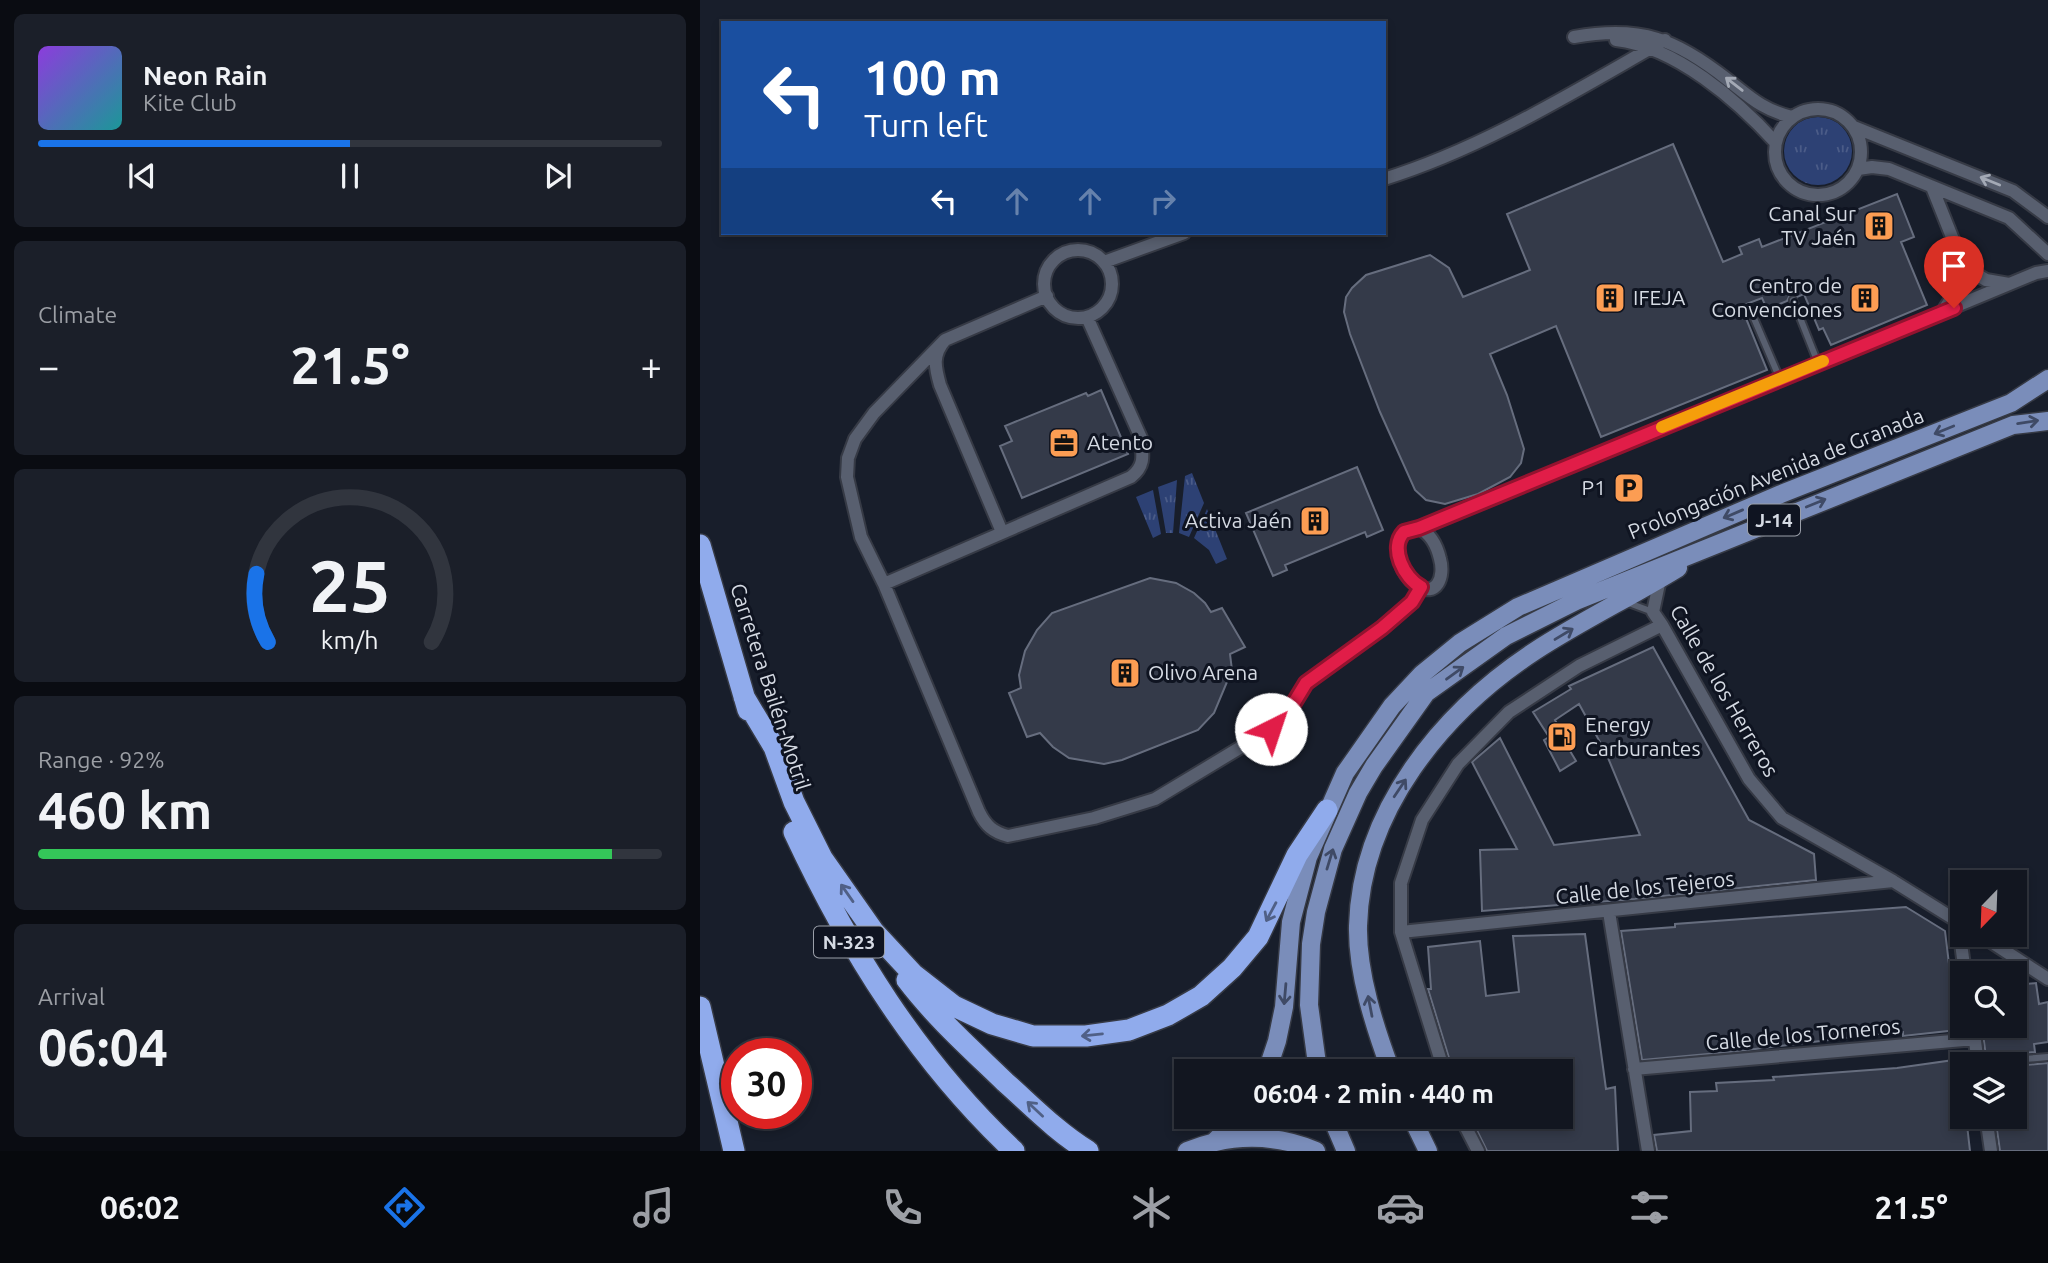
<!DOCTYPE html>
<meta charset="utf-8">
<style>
:root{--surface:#121620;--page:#1b1f29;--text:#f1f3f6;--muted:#9c9fa5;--line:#31353e;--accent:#1a73e8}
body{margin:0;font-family:Ubuntu,sans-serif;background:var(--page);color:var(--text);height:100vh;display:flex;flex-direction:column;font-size:26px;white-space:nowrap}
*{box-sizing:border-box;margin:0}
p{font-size:23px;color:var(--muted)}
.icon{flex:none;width:38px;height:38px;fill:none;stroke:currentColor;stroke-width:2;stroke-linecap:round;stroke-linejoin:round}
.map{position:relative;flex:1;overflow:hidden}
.panel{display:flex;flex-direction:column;gap:14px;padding:14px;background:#0a0c12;width:700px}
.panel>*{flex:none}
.top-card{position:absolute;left:21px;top:21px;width:665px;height:214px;border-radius:0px;box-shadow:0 4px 10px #0003,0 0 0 2px var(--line);background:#1a4fa0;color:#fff;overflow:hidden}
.needle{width:46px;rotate:203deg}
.tools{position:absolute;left:1250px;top:870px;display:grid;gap:14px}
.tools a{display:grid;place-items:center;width:77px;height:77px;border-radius:0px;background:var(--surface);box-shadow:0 4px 10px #0003,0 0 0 2px var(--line);font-size:35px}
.speed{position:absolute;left:21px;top:1038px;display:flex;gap:14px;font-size:35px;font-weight:700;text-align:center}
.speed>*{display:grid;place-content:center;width:91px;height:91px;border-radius:50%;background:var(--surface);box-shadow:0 4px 10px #0003,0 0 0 2px var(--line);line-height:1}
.speed .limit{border:10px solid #d22;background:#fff;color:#111}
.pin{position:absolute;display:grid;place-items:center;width:60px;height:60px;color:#fff;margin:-72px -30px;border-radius:50% 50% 50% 0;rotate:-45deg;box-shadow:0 0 7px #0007}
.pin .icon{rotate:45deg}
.me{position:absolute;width:77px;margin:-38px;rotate:41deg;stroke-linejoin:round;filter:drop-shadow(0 0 5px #0008)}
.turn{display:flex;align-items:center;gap:24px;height:147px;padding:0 28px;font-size:32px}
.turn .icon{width:91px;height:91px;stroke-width:2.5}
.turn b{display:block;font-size:49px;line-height:60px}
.lanes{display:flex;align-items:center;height:66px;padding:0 28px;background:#0003;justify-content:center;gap:35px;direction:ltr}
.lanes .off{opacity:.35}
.big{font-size:52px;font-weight:700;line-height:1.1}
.panel .tile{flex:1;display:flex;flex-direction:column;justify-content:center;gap:10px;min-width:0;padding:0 24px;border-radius:10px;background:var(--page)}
.panel .dial{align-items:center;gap:0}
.dial svg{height:182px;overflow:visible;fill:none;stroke:var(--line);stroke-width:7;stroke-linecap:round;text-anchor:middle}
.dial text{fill:var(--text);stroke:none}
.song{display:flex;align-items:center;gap:21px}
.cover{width:84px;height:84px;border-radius:10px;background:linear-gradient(135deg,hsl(270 70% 55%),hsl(180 70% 35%))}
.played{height:7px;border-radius:4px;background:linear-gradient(90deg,var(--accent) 50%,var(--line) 50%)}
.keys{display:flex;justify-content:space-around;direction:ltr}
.heat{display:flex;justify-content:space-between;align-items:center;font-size:38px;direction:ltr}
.charge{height:10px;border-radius:5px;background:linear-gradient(90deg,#34c759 92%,var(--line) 0)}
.trip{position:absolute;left:474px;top:1059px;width:399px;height:70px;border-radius:0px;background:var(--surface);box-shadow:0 4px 10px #0003,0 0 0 2px var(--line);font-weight:700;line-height:70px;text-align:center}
.tab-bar{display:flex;height:112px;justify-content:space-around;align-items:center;background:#07090d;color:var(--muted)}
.tab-bar .icon{width:49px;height:49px}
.tab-bar .current{color:var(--accent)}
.tab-bar b{font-size:32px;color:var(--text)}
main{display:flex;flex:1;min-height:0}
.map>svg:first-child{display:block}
.grass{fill:url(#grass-tufts)}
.building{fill:#343a49;stroke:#666d7e;stroke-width:2}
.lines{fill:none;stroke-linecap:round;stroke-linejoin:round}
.lane-casing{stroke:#363a45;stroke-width:10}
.street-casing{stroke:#363a45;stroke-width:16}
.primary-casing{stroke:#363a45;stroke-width:21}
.highway-casing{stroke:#363a45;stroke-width:24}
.lane{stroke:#585f6f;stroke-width:6}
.street{stroke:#585f6f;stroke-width:12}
.primary{stroke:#7a8dba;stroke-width:18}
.highway{stroke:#90abec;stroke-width:21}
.oneway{stroke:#a3a9b5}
.oneway2{stroke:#3f4a66}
.oneway3{stroke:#506086}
.route-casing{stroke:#92132f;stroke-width:18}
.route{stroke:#e11d48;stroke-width:12}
.slow{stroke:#f59e0b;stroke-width:12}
.labels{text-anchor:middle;stroke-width:6;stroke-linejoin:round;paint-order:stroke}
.shield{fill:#0f1421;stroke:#9a9fa9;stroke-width:2}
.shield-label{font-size:19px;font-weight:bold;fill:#d5dae3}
.poi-label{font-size:21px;fill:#d5dae3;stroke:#0f1421;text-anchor:end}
.street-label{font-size:21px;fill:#d5dae3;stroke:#0f1421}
</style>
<main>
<section class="panel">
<div class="tile">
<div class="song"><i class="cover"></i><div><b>Neon Rain</b><p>Kite Club</p></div></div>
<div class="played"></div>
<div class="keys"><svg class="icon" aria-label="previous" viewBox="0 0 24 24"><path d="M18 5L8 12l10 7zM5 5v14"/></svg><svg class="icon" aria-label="pause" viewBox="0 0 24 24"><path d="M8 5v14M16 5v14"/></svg><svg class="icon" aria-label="next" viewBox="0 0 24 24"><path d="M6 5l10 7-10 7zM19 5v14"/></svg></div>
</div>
<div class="tile"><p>Climate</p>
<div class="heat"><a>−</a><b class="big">21.5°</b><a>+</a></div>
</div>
<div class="tile dial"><svg viewBox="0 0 100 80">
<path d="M14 69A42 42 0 1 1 86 69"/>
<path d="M14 69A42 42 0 0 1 9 39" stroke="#1a73e8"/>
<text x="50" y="56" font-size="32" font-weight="700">25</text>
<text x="50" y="72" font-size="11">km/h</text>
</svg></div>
<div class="tile"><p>Range · 92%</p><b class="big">460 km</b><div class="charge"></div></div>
<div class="tile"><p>Arrival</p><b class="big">06:04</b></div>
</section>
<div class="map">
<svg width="1348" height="1151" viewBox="0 0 1348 1151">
<defs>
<pattern id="grass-tufts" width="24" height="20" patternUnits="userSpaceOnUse" patternTransform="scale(1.75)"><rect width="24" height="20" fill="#2d4174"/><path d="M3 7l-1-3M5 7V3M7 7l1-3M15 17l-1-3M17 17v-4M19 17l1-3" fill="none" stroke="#4b5c88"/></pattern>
</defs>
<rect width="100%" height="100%" fill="#181e2b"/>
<path class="grass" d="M1084 151a34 34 0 1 1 68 0a34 34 0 1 1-68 0Z
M492,473L504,503L489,537L479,533L485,476Z
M477,480L473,533H466L458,487Z
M453,490L461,534L453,538L436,497Z
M507,509L527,559L516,564L509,550L494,538Z"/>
<path class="building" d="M973,144L1023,262L1042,254L1039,247L1059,239L1062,247L1197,194L1214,237L1201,242L1227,305L1131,345L1123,328L1119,330L1104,294L1097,297L1090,295L1087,301L1067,309L1062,298L1041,306L1067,370L901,437L856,326L790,354L807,395L824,449L821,463L810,477L778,494L745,504L726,500L715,490L680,412L650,334L644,312L646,297L652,288L666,275L730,255L749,268L763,297L830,270L807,214Z
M401,390L428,454L322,498L300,446L312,441L305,426L386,393L388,396Z
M657,467L683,530L667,537L665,532L585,565L587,570L573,576L546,513Z
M450,578L476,583L494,593L505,603L511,612L522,608L545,647L530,654L532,670L514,713L498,730L422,760L404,764L369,758L353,747L340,733L327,737L309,693L321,688L319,675L325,651L337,630L352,613Z
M953,647L1049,820L1114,854L1116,880L935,899L782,911L780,850L817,849L772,762L800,738L854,845L940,835L906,753L879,704L855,720L866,740L864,741L876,761L860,771L844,740L849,737L833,712L871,689L869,686Z
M1206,907L1245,931L1257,1030L1203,1036V1032L1186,1033L1030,1052L942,1060L921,931L975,927V924Z
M885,934L906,1089L915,1087L918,1151H787L770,1116H841L843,1123L873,1122L868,1095L861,1096V1071H753L728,989H731L728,947L780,941L786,996L819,992L813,936Z
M1323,973L1325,974L1326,984L1336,983L1339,1004L1348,1002V1042L1334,1044L1335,1052L1286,1057L1282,1026H1314V974Z
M1261,1059L1262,1116H1266L1270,1151H957L954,1135L991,1131L990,1092L1017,1091L1016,1083L1074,1080L1073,1077L1197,1068Z
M1348,1063V1151H1300L1295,1116H1314V1066Z"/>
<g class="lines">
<g class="lane-casing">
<path id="lane" d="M1093,300L1118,363
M1053,316L1080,379
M720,527L1242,313
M926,602L953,612
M1278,1063L1348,1057"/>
</g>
<g class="street-casing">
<path id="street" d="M874,37C941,25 976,39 1028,80C1051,98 1063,110 1092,117
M916,40C976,47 1037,100 1076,143
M1075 152a43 43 0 1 1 86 0a43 43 0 1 1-86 0Z
M1154,127L1313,191L1348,217
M1158,169L1172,167L1189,169L1309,218L1348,254
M684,179C784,148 875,91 965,40
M1232,187L1264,267L1257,289L1242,313
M344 284a34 34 0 1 1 68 0a34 34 0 1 1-68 0Z
M404,262L484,233
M1264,267L1286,280L1309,284
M1242,312L1336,273L1348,271
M245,340L174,413L155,439L148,458L147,477L161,537L184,584L279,812C286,826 293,832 308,836L394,818L455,799L571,729L589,711L606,683L682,628L712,602L721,587
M719,528C731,534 737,546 740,559C745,576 737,599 716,585C701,575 691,546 704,532Z
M302,532L240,385C235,367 232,355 245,340L347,296
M960,579L953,612L962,625L1049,779L1082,818L1193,881L1262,924
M184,584L431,477C445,466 443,456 441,438L387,317
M909,912L948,1151
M1258,921L1265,973
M701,932L1193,881
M1279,934L1348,979
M1273,1026L1278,1064
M934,1069L1275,1039
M744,1071L701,932V883L722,820L758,764L809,712L879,666L962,625
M760,1116L778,1151
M1286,1116L1291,1151"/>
</g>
<g class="primary-casing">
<path id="primary" d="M567,1071L577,1041L584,1007L591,922L608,857L645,773L692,706L722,674L760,643L818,607L1081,494L1311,403L1348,379
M618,1071L609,1005L611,944L616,912L633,849L658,793L674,766L726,693L806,636L876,601L1313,425L1348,421
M691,1071C675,1028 657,973 658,926C661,811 742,712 835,651C881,621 931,597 978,568
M631,1116L646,1151
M711,1116L728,1151
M515,1141L540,1116
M487,1151C529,1134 574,1133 616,1151"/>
</g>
<g class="highway-casing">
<path id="highway" d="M0,545L48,710
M44,697L74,747L94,802L122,858L174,932L213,974L254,1006L292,1024L333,1036H386L429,1030L468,1015L501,996L532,968L558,937L597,855L627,810
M94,832C149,950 218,1061 314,1151
M207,980C236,1018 271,1049 305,1082C332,1106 357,1132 388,1151
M0,1007L34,1151"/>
</g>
<use href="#lane" class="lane"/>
<use href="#street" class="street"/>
<use href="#primary" class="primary"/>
<use href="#highway" class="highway"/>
</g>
<defs><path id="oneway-shaft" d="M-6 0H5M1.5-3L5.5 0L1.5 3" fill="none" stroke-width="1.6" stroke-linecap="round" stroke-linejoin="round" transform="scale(1.75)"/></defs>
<g class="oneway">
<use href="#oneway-shaft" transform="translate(1034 84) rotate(-142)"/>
<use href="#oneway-shaft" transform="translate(1290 181) rotate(-158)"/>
</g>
<g class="oneway2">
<use href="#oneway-shaft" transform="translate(1328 422) rotate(-9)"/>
<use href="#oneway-shaft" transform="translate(1244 430) rotate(158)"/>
<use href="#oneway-shaft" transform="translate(1116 503) rotate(-22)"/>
<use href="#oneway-shaft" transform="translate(1033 514) rotate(157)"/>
<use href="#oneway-shaft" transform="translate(864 634) rotate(-31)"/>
<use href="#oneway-shaft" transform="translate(755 673) rotate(-36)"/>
<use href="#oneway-shaft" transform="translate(700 788) rotate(-56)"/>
<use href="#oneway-shaft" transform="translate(630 859) rotate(-73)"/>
<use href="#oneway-shaft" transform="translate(585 994) rotate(95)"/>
<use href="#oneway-shaft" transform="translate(670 1006) rotate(-101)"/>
</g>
<g class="oneway3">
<use href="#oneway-shaft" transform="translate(147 893) rotate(-125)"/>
<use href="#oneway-shaft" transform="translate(571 912) rotate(118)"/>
<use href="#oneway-shaft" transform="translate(392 1035) rotate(174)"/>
<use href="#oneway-shaft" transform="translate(335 1109) rotate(-137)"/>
</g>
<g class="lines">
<g class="route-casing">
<path id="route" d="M571,729L589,711L606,683L682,628L712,602L721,587C704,578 689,548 704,532L719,528L1254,308"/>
</g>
<use href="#route" class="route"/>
<path class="slow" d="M962,427L1123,361"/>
</g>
<defs>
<g id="building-square" transform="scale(1.575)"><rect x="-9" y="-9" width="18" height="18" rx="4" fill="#fc9d53" stroke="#0f1421"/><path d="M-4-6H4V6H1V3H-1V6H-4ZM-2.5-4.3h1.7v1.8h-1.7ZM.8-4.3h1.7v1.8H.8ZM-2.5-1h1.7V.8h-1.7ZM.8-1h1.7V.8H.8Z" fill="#111"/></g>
<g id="office-square" transform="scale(1.575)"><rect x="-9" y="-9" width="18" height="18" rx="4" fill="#fc9d53" stroke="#0f1421"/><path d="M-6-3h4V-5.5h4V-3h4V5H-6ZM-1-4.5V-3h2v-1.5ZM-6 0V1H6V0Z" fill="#111"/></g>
<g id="parking-square" transform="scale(1.575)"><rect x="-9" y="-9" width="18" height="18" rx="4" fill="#fc9d53" stroke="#0f1421"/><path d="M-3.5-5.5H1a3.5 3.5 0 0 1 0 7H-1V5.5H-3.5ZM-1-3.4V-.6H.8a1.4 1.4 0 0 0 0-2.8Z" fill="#111"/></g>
<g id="fuel-square" transform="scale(1.575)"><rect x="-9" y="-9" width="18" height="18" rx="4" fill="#fc9d53" stroke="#0f1421"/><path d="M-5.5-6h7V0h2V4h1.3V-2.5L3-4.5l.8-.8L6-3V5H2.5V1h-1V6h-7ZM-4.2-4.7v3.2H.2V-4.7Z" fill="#111"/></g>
</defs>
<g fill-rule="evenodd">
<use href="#building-square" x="1179" y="226"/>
<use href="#building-square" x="910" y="298"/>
<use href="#building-square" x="1165" y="298"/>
<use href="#office-square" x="364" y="443"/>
<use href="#parking-square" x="929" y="488"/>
<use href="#building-square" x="615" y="521"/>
<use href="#building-square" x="425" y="673"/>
<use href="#fuel-square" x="862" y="737"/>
</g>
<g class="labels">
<g class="shield">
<rect x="1048" y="504.5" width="52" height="31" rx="5"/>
<rect x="114" y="926.5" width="70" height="31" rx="5"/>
</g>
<g class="shield-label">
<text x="1074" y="527">J-14</text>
<text x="149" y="949">N-323</text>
</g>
<g class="poi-label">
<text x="1156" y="221">Canal Sur<tspan x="1156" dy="24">TV Jaén</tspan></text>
<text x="1142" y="293">Centro de<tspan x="1142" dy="24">Convenciones</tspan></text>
<text x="933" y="305" text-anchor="start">IFEJA</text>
<text x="387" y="450" text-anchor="start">Atento</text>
<text x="906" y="495">P1</text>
<text x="592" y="528">Activa Jaén</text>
<text x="448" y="680" text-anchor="start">Olivo Arena</text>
<text x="885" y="732" text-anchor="start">Energy<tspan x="885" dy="24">Carburantes</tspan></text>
</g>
<g class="street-label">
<text transform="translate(1076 474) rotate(-22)" y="7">Prolongación Avenida de Granada</text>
<text transform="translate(70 687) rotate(72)" y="7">Carretera Bailén-Motril</text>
<text transform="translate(1024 691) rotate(60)" y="7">Calle de los Herreros</text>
<text transform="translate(945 888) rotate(-6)" y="7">Calle de los Tejeros</text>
<text transform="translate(1103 1035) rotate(-5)" y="7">Calle de los Torneros</text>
</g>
</g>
</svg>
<div class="tools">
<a><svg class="needle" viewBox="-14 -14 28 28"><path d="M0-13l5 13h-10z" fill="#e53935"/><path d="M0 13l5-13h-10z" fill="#9c9fa5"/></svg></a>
<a><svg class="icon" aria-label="search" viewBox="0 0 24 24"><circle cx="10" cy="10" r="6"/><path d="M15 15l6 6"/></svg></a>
<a><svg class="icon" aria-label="layers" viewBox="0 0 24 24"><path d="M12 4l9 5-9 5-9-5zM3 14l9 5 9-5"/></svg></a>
</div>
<div class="speed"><div class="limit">30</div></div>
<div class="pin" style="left:1254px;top:308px;background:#d93025"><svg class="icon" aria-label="arrive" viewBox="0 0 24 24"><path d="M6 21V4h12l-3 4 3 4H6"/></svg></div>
<svg class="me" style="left:571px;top:729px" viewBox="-20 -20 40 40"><circle r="19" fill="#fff"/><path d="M0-13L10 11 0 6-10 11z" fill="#e11d48"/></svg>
<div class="trip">06:04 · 2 min · 440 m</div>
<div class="top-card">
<div class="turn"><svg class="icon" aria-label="left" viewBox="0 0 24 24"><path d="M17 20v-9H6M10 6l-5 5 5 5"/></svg><div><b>100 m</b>Turn left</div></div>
<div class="lanes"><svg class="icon" aria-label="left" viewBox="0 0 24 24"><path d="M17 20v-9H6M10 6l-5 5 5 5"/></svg><svg class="icon off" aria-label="ahead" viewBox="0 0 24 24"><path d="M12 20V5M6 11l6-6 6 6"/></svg><svg class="icon off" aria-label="ahead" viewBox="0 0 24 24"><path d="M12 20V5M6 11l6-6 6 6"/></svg><svg class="icon off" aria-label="right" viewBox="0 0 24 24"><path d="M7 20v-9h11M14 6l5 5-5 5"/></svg></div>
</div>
</div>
</main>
<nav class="tab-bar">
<b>06:02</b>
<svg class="icon current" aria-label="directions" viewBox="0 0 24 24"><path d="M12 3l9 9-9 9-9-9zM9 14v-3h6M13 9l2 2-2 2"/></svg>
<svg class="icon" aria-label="music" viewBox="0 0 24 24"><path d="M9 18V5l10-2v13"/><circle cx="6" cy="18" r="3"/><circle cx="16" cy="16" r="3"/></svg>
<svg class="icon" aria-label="phone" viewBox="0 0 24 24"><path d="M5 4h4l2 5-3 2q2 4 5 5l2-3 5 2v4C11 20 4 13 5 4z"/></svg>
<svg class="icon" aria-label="climate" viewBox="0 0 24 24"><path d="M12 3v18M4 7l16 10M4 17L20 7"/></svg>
<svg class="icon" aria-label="car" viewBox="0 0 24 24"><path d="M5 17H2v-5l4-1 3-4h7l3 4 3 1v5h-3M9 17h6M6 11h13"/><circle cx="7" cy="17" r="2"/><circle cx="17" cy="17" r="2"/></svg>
<svg class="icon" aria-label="filters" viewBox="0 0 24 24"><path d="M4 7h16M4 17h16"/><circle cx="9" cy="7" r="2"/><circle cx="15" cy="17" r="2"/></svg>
<b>21.5°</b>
</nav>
